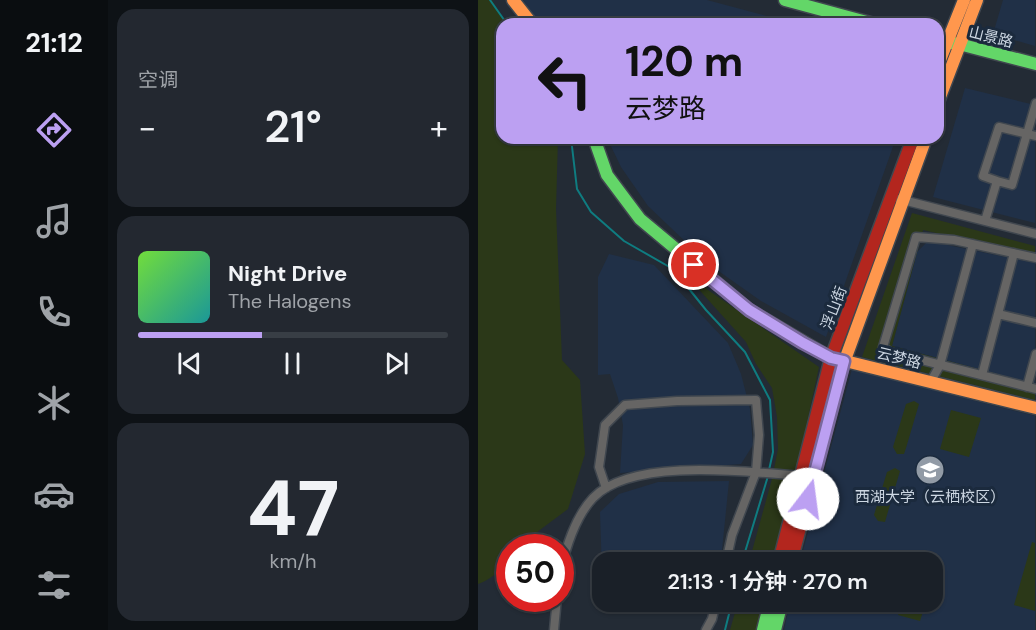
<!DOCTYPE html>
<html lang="zh">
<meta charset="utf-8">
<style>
:root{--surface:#1a2028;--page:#232830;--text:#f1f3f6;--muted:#9fa3a8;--line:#383e45;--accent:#bca0f2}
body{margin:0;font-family:"DM Sans","Noto Sans SC",sans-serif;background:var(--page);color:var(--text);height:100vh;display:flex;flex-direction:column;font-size:22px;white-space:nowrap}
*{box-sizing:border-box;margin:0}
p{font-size:20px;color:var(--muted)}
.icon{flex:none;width:33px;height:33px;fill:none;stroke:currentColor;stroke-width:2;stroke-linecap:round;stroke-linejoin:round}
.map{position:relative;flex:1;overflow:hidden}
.drawer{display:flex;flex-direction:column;gap:9px;padding:9px;background:#0e1216;width:370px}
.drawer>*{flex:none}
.banner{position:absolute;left:18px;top:18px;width:448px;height:126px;border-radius:18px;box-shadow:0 2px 4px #0004,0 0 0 2px var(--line);background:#bca0f2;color:#111;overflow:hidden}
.speed{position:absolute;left:18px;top:534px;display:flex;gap:12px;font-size:30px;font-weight:700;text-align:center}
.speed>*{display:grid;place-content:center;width:78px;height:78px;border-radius:50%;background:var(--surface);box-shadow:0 2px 4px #0004,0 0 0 2px var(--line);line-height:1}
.speed .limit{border:9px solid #d22;background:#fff;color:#111}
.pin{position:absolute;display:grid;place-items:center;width:51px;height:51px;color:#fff;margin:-26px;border:3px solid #fff;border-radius:50%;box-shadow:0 2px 6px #0007}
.me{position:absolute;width:66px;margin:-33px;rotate:15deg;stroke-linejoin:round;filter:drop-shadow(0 0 4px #0008)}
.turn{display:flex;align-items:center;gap:21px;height:126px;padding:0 30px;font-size:27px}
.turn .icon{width:78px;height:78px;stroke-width:2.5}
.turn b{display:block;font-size:42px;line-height:51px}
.big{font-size:45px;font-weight:600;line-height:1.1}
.drawer .widget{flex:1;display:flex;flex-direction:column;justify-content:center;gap:9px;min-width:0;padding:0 21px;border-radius:18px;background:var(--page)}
.drawer .dial{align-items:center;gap:0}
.dial b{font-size:78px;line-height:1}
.song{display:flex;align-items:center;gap:18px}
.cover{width:72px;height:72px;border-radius:9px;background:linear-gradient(135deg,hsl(100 70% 55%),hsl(180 70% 35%))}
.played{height:6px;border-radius:3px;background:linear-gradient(90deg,var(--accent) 40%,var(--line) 40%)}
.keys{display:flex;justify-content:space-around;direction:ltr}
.heat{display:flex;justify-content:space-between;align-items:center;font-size:33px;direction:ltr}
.trip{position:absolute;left:114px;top:552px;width:351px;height:60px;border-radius:18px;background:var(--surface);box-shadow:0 2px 4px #0004,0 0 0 2px var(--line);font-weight:600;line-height:60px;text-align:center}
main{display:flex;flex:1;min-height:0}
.menu{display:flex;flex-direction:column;width:108px;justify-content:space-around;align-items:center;background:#0a0d10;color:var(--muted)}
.menu .icon{width:42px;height:42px}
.menu .on{color:var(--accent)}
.menu b{font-size:27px;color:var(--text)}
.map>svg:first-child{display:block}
.built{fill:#203047}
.green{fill:#2b3818}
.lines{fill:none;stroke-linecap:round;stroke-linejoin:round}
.stream{stroke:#0f7c80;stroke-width:2}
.street-casing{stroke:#40474f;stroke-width:11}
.fast-casing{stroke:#40474f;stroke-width:15}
.slow-casing{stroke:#40474f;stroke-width:15}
.jam-casing{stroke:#40474f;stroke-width:15}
.street{stroke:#666564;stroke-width:8}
.fast{stroke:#63d668;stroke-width:12}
.slow{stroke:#ff974d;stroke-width:12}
.jam{stroke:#b3261e;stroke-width:12}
.route-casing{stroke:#7a689d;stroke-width:15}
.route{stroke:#bca0f2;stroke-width:10}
.labels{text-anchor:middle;stroke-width:6;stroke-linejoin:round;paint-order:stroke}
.street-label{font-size:15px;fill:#cdd7e3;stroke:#1b2a3d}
.poi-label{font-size:15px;fill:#cdd7e3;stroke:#1b2a3d}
</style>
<main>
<nav class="menu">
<b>21:12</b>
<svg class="icon on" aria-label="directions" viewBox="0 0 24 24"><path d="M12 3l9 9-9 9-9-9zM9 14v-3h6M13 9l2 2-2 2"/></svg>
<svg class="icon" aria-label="music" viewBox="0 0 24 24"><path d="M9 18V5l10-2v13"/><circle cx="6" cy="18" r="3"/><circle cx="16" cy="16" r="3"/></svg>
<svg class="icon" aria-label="phone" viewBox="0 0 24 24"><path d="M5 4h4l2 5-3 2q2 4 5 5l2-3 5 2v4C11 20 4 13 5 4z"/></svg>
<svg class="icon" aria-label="climate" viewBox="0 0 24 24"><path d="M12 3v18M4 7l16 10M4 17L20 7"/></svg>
<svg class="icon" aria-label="car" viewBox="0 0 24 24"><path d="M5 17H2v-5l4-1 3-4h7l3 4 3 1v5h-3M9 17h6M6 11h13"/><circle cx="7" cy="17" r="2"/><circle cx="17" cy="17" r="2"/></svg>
<svg class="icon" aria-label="filters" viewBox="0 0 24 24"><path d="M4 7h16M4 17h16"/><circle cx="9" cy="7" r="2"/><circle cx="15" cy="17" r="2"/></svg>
</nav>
<section class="drawer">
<div class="widget"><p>空调</p>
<div class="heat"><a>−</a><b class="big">21°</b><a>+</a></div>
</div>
<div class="widget">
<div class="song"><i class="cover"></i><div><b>Night Drive</b><p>The Halogens</p></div></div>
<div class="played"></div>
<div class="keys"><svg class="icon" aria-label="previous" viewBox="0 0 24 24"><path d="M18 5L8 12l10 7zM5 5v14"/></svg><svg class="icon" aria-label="pause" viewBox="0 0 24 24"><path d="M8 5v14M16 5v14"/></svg><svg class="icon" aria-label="next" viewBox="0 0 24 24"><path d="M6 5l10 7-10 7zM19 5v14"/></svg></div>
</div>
<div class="widget dial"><b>47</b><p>km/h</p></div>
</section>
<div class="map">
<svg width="558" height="630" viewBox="0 0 558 630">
<rect width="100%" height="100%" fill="#232b35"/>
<path class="built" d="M45,0H229L318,24H62Z
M525,0H557V46L515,34Z
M487,88L557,105V223L455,197Z
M129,138H418L348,337L283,301L232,265L170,206L143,167Z
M450,241L557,263V384L414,346L439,252Z
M131,254L176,265L250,343L263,374L272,409L275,445L263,464L142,473L145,425L140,398L132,374L120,375V277Z
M374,369L557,416V630H306L312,602H454V562H322Z
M251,481L243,560L124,562V572L122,512L141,494L180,482Z"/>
<path class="green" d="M0,0H14L28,24H24V138H80L78,209L84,360L102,380L107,454L90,509L39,547L32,548C32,564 15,579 0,584Z
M434,213L557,246V255L445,230L414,346L557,384V400L384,357Z
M207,274L341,367L319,469L296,562H271L294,479L300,449L299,417L294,388L278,364L268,342Z
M436,401L441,404L428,448L426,454H419L415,447L428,404Z
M473,410L503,418L491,457L462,449Z
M417,468L422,471L409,515L407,522L400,521L396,515L409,472Z
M554,542L557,543V611L536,605Z
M260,602H286L278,630H252Z
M424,602H448L442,621L420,615Z"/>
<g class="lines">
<path class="stream" d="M12,0L29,24
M93,138L99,189L113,212L146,241L195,269L228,310L267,352L292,400L295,452L291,470
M264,562L290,476
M247,630L254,602"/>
<g class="street-casing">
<path id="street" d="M519,181L505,176L521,127L558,136
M421,199L558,234
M507,221L519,181L534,185L558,103
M558,258L476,240L438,237L405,347L412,352L558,389
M520,314L558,323
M504,375L536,253
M453,381L462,365L495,244
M549,387L558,354
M128,488L121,467L127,425L147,405L199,401L278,400L281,435L278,472L254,535L248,562
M82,572C88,548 97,517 115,498C154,457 271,472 324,476
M76,630L79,598
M228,630L234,619L238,602"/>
</g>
<g class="fast-casing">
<path id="fast" d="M307,0L396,24
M460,41L481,44L558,64
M116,138L129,175L162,219L271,310L351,357
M285,630L292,602
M297,630L304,602"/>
</g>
<g class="slow-casing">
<path id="slow" d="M35,0L54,24
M460,65L486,0
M460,102L499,0
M351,357L558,408
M364,368L448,138"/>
</g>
<g class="jam-casing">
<path id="jam" d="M301,562L353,358L435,138
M313,562L364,368"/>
</g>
<use href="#street" class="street"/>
<use href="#fast" class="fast"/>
<use href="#slow" class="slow"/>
<use href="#jam" class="jam"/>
</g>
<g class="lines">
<g class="route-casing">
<path id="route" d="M216,265L271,310L325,343L353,358L366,361L330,499"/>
</g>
<use href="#route" class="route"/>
</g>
<defs>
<g id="university-disc" transform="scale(1.5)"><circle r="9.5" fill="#929ba6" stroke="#1b2a3d"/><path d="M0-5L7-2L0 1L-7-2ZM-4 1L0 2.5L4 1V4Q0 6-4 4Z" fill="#fff"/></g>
</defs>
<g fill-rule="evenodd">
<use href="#university-disc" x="452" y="470"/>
</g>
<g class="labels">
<g class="street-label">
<text transform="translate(513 37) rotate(14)" y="5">山景路</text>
<text transform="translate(356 308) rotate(-69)" y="5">浮山街</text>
<text transform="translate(421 358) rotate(14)" y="5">云梦路</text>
</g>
<g class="poi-label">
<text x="452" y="502">西湖大学（云栖校区）</text>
</g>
</g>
</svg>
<div class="speed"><div class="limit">50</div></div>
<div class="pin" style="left:216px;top:265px;background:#d93025"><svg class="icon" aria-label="arrive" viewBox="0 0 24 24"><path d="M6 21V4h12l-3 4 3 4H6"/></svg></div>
<svg class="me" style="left:330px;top:499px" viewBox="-20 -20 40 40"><circle r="19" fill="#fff"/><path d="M0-13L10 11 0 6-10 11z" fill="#bca0f2"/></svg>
<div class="trip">21:13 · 1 分钟 · 270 m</div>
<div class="banner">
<div class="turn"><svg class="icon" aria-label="left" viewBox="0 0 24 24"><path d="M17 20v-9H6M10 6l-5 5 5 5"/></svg><div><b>120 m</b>云梦路</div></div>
</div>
</div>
</main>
